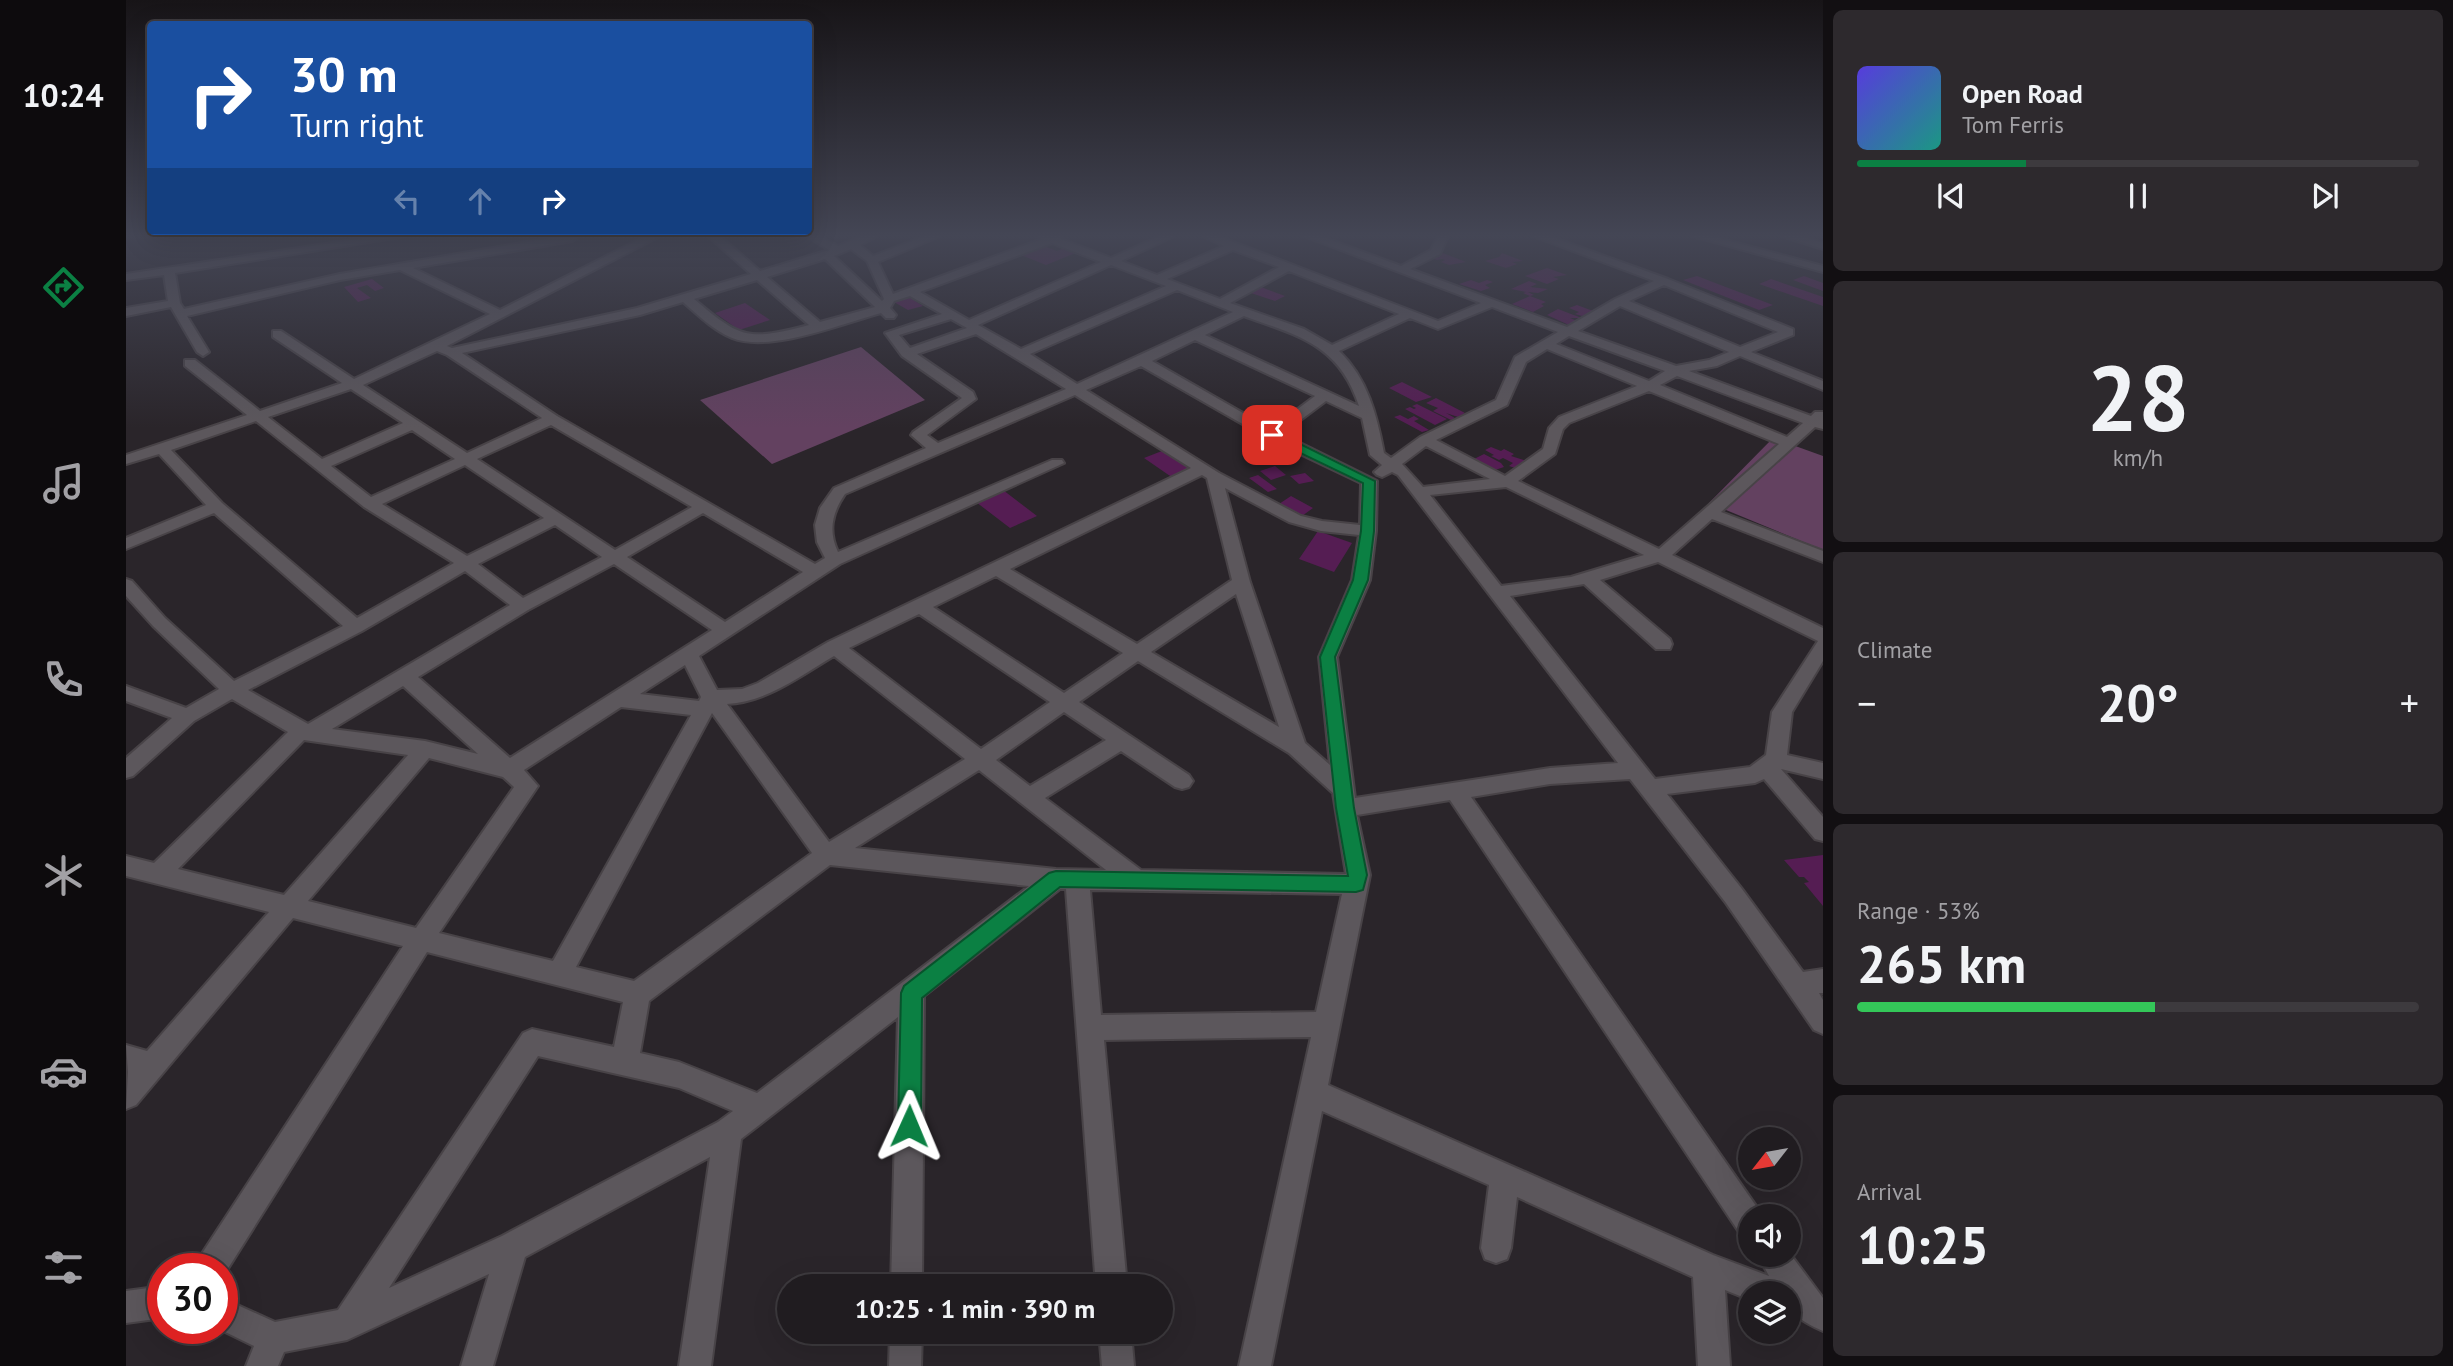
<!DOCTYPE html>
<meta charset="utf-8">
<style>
:root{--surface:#201c20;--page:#2d292d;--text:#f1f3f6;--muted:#a2a1a5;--line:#3d3a3e;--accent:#0b8043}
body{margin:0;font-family:"PT Sans",sans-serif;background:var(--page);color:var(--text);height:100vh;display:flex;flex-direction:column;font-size:26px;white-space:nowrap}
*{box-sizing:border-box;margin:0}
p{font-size:23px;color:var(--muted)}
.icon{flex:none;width:38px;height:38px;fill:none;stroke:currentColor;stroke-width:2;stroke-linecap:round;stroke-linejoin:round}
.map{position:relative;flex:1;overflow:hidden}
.panel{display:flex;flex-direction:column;gap:10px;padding:10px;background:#120f12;width:630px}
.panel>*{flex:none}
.top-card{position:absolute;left:21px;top:21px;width:665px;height:214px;border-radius:7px;box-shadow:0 7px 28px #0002,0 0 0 2px var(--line);background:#1a4fa0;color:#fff;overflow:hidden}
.needle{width:46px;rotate:239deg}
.controls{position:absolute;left:1612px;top:1127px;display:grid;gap:14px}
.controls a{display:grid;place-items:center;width:63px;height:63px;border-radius:50%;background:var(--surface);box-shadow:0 7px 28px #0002,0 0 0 2px var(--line);font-size:35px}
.speed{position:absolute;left:21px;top:1253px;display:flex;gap:14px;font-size:35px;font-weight:700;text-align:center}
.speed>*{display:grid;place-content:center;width:91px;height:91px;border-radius:50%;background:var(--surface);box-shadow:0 7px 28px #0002,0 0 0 2px var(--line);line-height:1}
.speed .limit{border:10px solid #d22;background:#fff;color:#111}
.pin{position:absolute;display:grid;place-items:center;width:60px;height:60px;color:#fff;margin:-30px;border-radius:14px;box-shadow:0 4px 10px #0006}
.me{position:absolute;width:77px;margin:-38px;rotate:1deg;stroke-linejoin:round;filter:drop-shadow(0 0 5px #0008)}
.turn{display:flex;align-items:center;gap:24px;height:147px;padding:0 28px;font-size:32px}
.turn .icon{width:91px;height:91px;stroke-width:2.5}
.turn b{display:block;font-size:49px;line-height:60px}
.lanes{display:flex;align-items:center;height:66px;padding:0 28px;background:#0003;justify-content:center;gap:35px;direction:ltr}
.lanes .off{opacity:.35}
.big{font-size:52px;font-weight:700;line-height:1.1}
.panel .card{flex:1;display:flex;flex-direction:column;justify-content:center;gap:10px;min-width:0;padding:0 24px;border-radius:10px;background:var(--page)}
.panel .dial{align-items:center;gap:0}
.dial b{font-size:91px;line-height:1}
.song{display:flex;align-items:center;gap:21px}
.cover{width:84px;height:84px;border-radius:10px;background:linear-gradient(135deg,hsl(250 70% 55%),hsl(170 70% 35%))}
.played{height:7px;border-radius:4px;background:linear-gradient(90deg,var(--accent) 30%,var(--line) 30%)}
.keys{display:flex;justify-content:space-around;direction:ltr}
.heat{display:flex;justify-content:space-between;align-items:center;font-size:38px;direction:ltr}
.charge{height:10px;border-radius:5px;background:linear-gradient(90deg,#34c759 53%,var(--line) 0)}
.trip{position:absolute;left:651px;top:1274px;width:396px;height:70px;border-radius:35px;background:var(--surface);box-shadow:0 7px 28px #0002,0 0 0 2px var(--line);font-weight:700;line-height:70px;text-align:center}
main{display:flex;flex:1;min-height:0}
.menu{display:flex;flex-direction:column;width:126px;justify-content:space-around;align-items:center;background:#0d0b0d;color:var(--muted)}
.menu .icon{width:49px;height:49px}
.menu .active{color:var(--accent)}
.menu b{font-size:32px;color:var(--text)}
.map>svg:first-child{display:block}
.green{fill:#634160}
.building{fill:#551d53}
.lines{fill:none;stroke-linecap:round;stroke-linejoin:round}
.minor-casing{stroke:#484347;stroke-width:4}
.minor{fill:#5c575c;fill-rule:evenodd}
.route{fill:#0b8043;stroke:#07532c;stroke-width:2}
</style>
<main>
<nav class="menu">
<b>10:24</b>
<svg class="icon active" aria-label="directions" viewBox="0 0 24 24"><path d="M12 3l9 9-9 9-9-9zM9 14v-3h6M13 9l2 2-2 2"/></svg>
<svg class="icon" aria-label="music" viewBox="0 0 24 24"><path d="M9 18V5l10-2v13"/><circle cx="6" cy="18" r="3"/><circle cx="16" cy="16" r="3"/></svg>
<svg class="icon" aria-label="phone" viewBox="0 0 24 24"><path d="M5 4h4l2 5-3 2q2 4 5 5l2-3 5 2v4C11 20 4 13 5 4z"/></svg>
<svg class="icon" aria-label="climate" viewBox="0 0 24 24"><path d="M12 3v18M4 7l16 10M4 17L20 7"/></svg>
<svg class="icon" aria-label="car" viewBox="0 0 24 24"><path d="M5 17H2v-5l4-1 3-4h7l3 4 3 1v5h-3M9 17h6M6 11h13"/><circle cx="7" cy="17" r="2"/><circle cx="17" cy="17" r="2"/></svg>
<svg class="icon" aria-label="filters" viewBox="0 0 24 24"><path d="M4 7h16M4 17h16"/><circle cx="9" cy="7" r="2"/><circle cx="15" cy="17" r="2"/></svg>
</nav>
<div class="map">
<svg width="1697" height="1366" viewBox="0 0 1697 1366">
<rect width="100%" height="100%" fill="#2a252a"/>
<path class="green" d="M735,347L799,400L646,464L574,400Z
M1647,438L1697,456V550L1583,503Z"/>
<path class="building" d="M918,246L931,251L940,247L952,252L920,265L895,255Z
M1314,252L1340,262L1323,265L1315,262L1319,260L1316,259L1311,260L1302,257L1306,255L1314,258L1308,254Z
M1376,253L1397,261L1386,262L1391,264L1380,268L1359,261L1373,257Z
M1421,268L1441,275L1427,277L1433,279L1421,284L1399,276Z
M1571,276L1647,305L1633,310L1557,280Z
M1678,276L1697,283V291L1667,280Z
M246,279L258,288L249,291L241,285L231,288L245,298L232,302L218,287Z
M1645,279L1697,297V306L1633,284Z
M1345,280L1353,283L1361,280L1367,282L1359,285L1364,288L1355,291L1333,284Z
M1403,281L1411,284L1404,287L1422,289L1412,293L1402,292L1408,295L1404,296L1420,302L1415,304L1418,306L1407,312L1386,304L1404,296L1397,293L1400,292L1385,289Z
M1135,287L1159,296L1149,301L1125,293Z
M783,297L797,306L782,310L768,302Z
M619,303L644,320L613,330L589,313Z
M1451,305L1467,311L1456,316L1449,314L1453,312L1443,308Z
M1432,309L1445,314L1456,318H1444L1451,321L1443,325L1421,315Z
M1276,382L1306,397L1290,402L1263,388Z
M1310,398L1339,413L1332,417L1320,413L1329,418L1325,420L1307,411L1312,408L1300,403Z
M1291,404L1321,419L1309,425L1279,409L1284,407L1288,409L1290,408L1286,406Z
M1274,415L1282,419L1288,416L1293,419L1288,421L1303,430L1296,432L1268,417Z
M1365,447L1375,451L1378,449L1388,454L1385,456L1401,461L1389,468L1383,466L1387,463L1377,458L1373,460L1365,456L1368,455L1359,450Z
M1041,449L1070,469L1047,478L1018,458Z
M1358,454L1375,463L1378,467L1363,472L1344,461Z
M1149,466L1160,475L1145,480L1134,471Z
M1179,473L1188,481L1173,484L1164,476Z
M1132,475L1151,489L1142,492L1123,478Z
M877,490L911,516L884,528L850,502Z
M1165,496L1187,508L1176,516L1153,504Z
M1192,531L1226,543L1208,572L1173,559Z
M1697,855V906L1678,883L1683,882L1678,877H1673L1658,860Z"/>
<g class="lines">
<g class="minor-casing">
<path id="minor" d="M252,236H280L49,273L54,303L58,309L214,274L437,236L451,238L446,241L287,268L374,310L520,236H534L321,346L326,348L511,308L625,274L582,236H594L634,271L703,250L681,236H694L712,246L736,236H751L734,245L747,256L799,236H814L752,262L767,294L916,239L912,236H934L935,239L985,258L1034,236H1048L995,261L1031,275L1098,246L1077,236H1092L1312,321L1355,303L1178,236H1194L1275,266L1305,250L1312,236H1322L1314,254L1284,269L1441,327L1489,299L1528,281L1407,236H1423L1542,279L1667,329V335L1625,352L1697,381V390L1614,356L1591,366L1563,371L1685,416L1689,412H1697V429L1689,427L1595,512L1697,551V562L1586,519L1546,555L1697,628V661L1666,712L1661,755L1697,763V779L1655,769L1697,817V841L1689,839L1638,779L1629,783L1541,794L1616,889L1677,972L1697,969V993H1693L1697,1000V1034L1688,1030L1600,903L1504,779L1424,784L1345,797L1637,1216H1624V1236L1613,1232L1324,800L1231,815L1244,875L1202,1085L1587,1255L1643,1276L1632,1255H1662V1251L1697,1298V1331C1679,1323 1662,1315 1662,1293H1624V1300L1599,1290L1604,1366H1572L1567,1277L1391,1197L1385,1248L1381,1259L1370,1263L1359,1259L1355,1248L1363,1185L1196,1111L1145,1366H1113L1185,1037L978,1040L1001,1286H970L940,889H934L798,996L796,1286H765L772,1017L615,1139L585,1366H553L584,1157L399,1257L367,1366H335L363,1274L221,1340L158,1352L152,1366H120L128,1346L91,1328H96V1298L149,1322L212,1310L397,1033L406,1029L488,1047L497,1002L301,952L96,1278V1269H69L73,1258L277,946L167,918L10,1105L0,1109L2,1072L0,1045L21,1051L143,912L0,876V856L28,863L162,732L106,699L68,721L7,776L0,778V758L46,718L0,701V686L60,708L93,689L27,626L0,596V579L6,581L39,618L108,681L217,626L88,513L0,549V538L80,505L33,454L0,464V455L121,415L59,366V360H69L134,411L216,383L147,337V331H155L228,379L364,314L274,270L214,280L61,316L83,352L77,356L71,352L45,307L0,316V308L42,301L38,275L0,280V274ZM926,243L975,262L843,320L794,292ZM725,249L741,261L758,299L756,301L708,256ZM1107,250L1153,267L1094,299L1041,279ZM699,259L749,307L694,322L641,277ZM985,265L1040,286L895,349L852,325ZM1163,271L1273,314L1206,345L1178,329L1104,303ZM631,280L683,325C622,341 615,339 568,299ZM1538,285L1652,332L1614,347L1503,301ZM1051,290L1107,312L951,384L904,354ZM784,296L816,314L759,333L776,356L836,398L787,432L785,435L800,448L708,488L694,508L689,525L691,542L699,558L689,564L431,416L336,353L514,315L557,302C572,315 587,330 606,338C644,353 715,324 755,313L760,318H768L770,315L764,308L768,301ZM1494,306L1603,352L1583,360L1550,366L1452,331ZM1366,307L1432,332L1389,357L1370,400L1294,437L1265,458L1258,453C1251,416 1242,379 1213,351L1284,318L1312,329ZM1118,316C1172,336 1213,344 1233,406L1079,335ZM825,319L841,328L784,348L773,335ZM850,334L940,389L812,443L801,435L850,399L847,392L791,354ZM1443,336L1539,371L1523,381L1430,344ZM1069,340L1189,396L1145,429L1026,361ZM1421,349L1511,386L1433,417L1423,428L1417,449L1379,476L1310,440L1381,405L1400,362ZM311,351L321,355L416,418L341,453L237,385ZM1015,366L1141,438L1235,483L1234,525L1196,521L1175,516L1093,473L960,390ZM1551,376L1677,423L1661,437L1534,385ZM225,389L277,423L196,459L142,417ZM1523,391L1653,444L1533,549L1392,481L1429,454L1437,429L1443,423ZM949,395L1065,468L702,642L632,683L616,689L591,690L573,656L714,564L938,463L936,460H926L712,552C702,531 706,513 719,494ZM1200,401L1236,418L1244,455L1256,465L1248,472L1251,475L1256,477L1266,472L1272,475L1492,763L1424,768L1229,798L1211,657L1244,580L1250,531L1251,481L1156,434ZM130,421L238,507L328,563L231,618L96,503L45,450ZM425,425L566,507L489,550L351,459ZM286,430L329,459L245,497L205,466ZM1300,446L1364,479L1297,487L1276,464ZM339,465L418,518L341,556L256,504ZM1076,475L1081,478L1106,580L1011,644L884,569ZM1380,487L1518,555L1445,577L1375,586L1304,495ZM1099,488L1163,522L1195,531L1233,535L1226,580L1193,657L1204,765L1179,743L1124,582ZM577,513L677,572L599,622L501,557ZM429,525L476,557L397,598L352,564ZM1532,562L1692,641L1646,712L1640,755L1624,767L1529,779L1384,596L1458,584L1530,649H1544L1546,644L1544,639L1474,580ZM488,564L586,630L384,758L292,677L402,610ZM339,571L384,605L182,724L122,690L236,631ZM870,576L997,653L938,693L807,607ZM1110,594L1153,727L1025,652ZM793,614L924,702L855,749L723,648ZM708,656L839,759L703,842L601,704C641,702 674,676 708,656ZM1012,661L1163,753L1207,793L1220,874L1015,870L919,798L995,751L1049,787L1056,789L1063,787L1067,781L1063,775L953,702ZM559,665L575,697L573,701L514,694ZM277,686L352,754L299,741L206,729ZM495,707L565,715L427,961L313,933L412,786L398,770ZM938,712L980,740L904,786L870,760ZM586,713L686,853L508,981L450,967ZM178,740L282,755L158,895L52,869ZM303,758L377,777L388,787L290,928L182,901ZM853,770L980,870L930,869L729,848ZM704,865L903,886L631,1093L553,1062L514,1053L523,1001ZM964,890L1216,894L1190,1012L975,1015ZM412,1056L553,1088L607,1111L592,1122L376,1236L263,1288Z
M1567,236H1585L1697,266V272Z
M1656,236H1674L1697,243V249Z
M37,1286V1318L0,1323V1291Z
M764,1332H796L795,1366H763Z
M973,1332H1005L1008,1366H976Z"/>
</g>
<use href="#minor" class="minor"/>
</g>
<linearGradient id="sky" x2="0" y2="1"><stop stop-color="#171417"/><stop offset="0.55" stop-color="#444655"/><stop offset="1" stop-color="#444655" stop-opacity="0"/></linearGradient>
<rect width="1697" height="428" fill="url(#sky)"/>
<path class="route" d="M1141,432H1150L1249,481L1248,531L1242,580L1209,657L1228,808L1241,875L1237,890L1230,892L934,887L796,998L795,1126L791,1134L783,1138L775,1134L772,1126L775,993L778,986L923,873L930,871L1222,876L1210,808L1194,657L1227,580L1235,531L1237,483L1141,437Z"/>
</svg>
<div class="controls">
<a><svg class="needle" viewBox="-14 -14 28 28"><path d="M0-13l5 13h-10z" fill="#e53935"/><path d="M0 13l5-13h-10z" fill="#a2a1a5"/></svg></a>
<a><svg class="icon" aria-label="sound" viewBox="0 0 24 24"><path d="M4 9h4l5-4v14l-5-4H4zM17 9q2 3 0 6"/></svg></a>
<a><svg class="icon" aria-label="layers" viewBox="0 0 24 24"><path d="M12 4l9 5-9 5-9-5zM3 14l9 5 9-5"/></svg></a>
</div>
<div class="speed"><div class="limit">30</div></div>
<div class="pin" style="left:1146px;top:435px;background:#d93025"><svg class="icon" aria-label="arrive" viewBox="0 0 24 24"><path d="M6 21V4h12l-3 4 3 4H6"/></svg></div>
<svg class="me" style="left:783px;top:1126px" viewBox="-20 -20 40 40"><path d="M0-17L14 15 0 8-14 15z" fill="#0b8043" stroke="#fff" stroke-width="4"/></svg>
<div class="trip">10:25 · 1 min · 390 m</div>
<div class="top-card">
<div class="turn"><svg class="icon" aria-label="right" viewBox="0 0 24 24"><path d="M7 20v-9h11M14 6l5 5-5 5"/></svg><div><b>30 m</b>Turn right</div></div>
<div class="lanes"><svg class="icon off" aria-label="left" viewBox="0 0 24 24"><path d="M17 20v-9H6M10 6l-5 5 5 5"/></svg><svg class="icon off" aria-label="ahead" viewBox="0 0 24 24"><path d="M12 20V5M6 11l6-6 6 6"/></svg><svg class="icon" aria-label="right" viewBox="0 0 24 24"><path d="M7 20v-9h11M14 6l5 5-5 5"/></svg></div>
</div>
</div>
<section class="panel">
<div class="card">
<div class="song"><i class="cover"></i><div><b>Open Road</b><p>Tom Ferris</p></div></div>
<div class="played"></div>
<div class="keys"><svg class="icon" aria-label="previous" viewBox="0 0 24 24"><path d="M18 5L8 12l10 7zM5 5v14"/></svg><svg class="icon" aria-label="pause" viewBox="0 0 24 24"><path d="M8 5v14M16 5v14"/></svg><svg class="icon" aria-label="next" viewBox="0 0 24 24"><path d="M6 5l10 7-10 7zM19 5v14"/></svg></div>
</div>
<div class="card dial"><b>28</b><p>km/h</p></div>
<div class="card"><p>Climate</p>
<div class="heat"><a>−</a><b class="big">20°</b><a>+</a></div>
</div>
<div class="card"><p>Range · 53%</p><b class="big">265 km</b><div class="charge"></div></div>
<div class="card"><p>Arrival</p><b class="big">10:25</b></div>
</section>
</main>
